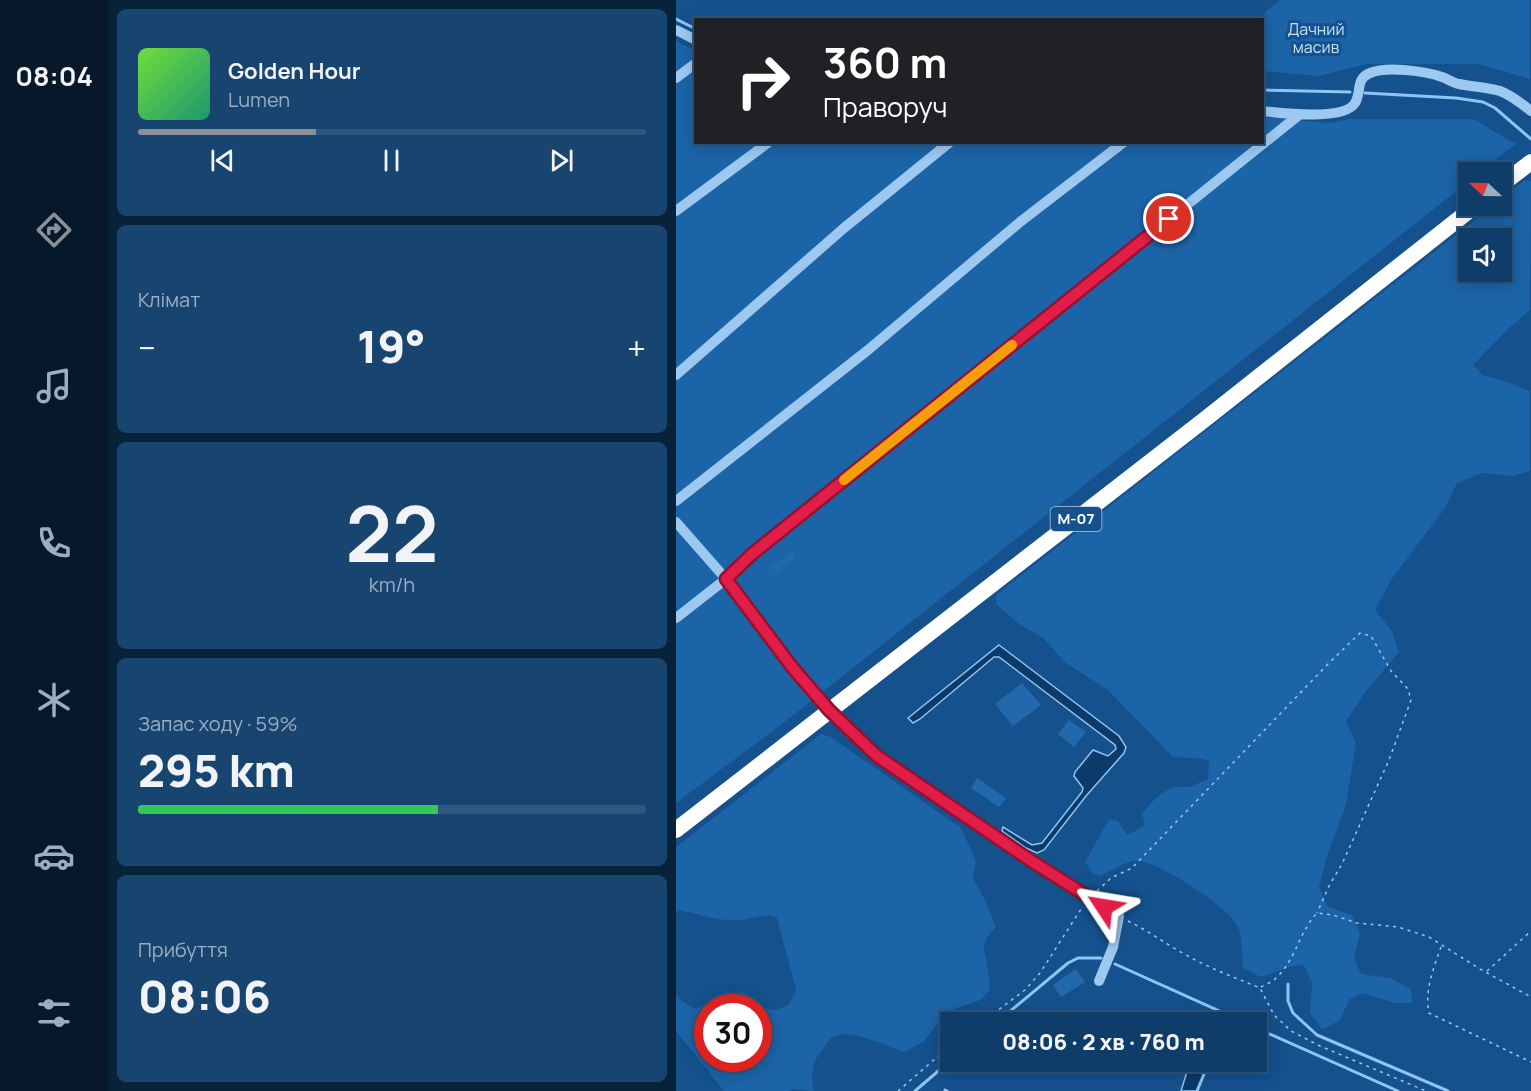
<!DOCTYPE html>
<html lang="uk">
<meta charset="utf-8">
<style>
:root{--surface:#0f3d6a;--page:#184470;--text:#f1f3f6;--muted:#9baec1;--line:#2f567e;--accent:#8c9099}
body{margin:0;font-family:Manrope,sans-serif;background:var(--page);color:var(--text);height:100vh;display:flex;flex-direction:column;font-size:22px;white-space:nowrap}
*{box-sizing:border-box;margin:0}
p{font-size:20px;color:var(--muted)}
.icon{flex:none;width:33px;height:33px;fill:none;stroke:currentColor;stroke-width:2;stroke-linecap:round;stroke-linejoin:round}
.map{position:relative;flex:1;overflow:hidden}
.drawer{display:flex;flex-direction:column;gap:9px;padding:9px;background:#08223a;width:568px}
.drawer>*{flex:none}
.hud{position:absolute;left:18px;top:18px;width:570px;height:126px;border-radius:0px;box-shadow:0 3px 15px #0003,0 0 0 2px var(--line);background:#202124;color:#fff;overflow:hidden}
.needle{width:39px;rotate:292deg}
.tools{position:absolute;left:782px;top:162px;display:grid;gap:12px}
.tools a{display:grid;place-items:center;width:54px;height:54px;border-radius:0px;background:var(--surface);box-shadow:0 3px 15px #0003,0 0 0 2px var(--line);font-size:30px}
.speed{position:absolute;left:18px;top:994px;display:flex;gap:12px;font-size:30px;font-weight:700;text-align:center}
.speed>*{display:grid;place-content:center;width:78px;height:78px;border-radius:50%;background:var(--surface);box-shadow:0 3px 15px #0003,0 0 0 2px var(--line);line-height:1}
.speed .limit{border:9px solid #d22;background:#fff;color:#111}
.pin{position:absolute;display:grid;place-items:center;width:51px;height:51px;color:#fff;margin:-26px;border:3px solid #fff;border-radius:50%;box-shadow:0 2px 6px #0007}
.me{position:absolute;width:66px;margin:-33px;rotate:303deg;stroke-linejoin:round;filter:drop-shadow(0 0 4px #0008)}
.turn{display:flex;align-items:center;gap:21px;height:126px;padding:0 30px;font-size:27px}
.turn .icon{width:78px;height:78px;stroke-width:2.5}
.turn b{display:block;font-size:42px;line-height:51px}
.big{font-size:45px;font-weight:800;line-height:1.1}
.drawer .card{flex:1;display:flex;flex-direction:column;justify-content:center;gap:9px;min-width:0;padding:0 21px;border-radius:9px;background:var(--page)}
.drawer .dial{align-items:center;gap:0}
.dial b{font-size:78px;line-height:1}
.song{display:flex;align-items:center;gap:18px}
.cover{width:72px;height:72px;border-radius:9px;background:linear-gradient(135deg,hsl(100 70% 55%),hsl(160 70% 35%))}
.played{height:6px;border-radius:3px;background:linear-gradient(90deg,var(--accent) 35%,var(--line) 35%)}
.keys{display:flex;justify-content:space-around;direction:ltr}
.heat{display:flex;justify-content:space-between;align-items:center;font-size:33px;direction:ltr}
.charge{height:9px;border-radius:4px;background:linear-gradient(90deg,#34c759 59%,var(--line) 0)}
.trip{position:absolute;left:264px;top:1012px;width:327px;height:60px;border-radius:0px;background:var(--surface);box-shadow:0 3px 15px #0003,0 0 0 2px var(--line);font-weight:800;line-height:60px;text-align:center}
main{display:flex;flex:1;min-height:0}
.tab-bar{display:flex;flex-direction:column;width:108px;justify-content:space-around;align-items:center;background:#06182a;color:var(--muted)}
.tab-bar .icon{width:42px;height:42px}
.tab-bar .active{color:var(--accent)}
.tab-bar b{font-size:27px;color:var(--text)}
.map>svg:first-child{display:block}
.green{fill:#1b64a7;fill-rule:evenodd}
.water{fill:#0c3a69;stroke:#8fc4f4;stroke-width:1.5}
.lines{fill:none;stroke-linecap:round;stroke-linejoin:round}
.stream{stroke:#8fc4f4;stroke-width:3}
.building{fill:#2169ac}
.path{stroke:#9dc8f0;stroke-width:1.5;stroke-dasharray:3 4.5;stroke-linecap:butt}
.minor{stroke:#9dc8f0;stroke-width:10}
.highway{stroke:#fff;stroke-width:16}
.route-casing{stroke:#92132f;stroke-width:15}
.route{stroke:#e11d48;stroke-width:10}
.slow{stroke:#f59e0b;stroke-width:10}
.labels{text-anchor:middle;stroke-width:6;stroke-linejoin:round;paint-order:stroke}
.shield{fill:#14518d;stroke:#b8cbdd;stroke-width:1.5}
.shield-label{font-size:15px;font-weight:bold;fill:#fff}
.park-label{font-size:16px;fill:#c3e1fc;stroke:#14518d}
</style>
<main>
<nav class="tab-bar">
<b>08:04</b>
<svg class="icon active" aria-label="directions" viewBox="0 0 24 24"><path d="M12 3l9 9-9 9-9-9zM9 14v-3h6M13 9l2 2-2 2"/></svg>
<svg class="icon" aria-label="music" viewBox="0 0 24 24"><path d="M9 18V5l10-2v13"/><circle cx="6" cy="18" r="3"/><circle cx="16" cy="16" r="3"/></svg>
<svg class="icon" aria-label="phone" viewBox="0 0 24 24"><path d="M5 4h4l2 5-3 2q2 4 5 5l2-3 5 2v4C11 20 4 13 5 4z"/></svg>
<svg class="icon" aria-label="climate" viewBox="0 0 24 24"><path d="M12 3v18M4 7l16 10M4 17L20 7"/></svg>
<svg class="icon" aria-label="car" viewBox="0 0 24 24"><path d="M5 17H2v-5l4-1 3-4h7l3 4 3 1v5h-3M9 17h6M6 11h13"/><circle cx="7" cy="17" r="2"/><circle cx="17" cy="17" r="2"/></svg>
<svg class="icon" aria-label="filters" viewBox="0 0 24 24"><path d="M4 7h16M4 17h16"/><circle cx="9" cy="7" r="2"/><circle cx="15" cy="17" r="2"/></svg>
</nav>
<section class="drawer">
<div class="card">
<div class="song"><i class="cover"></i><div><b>Golden Hour</b><p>Lumen</p></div></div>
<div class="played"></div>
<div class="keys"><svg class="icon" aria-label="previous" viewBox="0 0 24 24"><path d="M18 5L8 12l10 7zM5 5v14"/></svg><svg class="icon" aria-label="pause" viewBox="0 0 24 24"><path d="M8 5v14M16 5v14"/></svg><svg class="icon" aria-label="next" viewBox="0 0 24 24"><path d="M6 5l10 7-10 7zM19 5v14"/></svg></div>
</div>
<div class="card"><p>Клімат</p>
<div class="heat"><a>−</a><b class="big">19°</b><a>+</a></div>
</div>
<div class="card dial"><b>22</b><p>km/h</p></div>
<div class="card"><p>Запас ходу · 59%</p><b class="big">295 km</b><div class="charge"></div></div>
<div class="card"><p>Прибуття</p><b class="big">08:06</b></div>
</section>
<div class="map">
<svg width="855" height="1091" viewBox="0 0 855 1091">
<rect width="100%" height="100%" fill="#14518d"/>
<path class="green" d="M604,0H854V79L803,64H691L643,76L587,71V21L589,12Z
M0,41L19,51L20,142H586L587,117L654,123L674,119H797L840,144L804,172H792V182L106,724L0,803Z
M849,180L855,181L854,310L832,329L797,365L807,375L826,380L854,391V471L837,476L806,473L781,483L769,508L715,580L699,610L716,631L723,652L690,691L670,721L680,743L670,805L651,856L643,887L652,907L676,915L684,933L678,958L685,974L714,978L735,989L736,1003H719L686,993L674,999L663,1021L646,1029L634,1013L636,983L628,965L616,966L585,977L567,968C566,958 566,936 562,926C553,908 477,856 457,861C447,863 434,872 423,876L417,874L409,862L433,819L442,821L451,835L469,826L466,813L480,798L496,787H514L532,779L533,761C520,756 510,760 496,756L432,690L390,663L367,638L343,624L320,604V595L817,206H825V199ZM825,238V272H792V238Z
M145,734L155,737L285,828L300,861L297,878L309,900L320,927C302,946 309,947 312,969C313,976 313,983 314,990L304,1000L276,1010L264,1021L247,1042L228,1052C212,1047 172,1027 157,1037C152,1040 148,1047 145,1052C135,1063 135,1077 138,1091L116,1089L113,1091H48L0,1031V994L7,1002L20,1009L51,994L67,992C86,1005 88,1016 113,1005L120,990L101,918C86,912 79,919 64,920C44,922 23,914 3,910L0,913V847ZM32,1008H82V1059H32Z"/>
<path class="water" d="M323,645L443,736L450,747L448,753L410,796L368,850L361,853L350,848L326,831L327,827L356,845L366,843L406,792L407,788L398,776L399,772L417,750L432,756L440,749L439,745L323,657H318L244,719L237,723L232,718Z
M514,1062H533L521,1091H505Z"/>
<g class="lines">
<path class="stream" d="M0,19L20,29
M586,90L674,92
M689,93L780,98L807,102L819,108L855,139
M439,964L570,1023
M612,984V1001L617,1013L641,1035L772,1091
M320,1023L392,963L402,958H425
M580,1028L722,1091
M269,1090L271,1091
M239,1091L274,1061
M521,1091L533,1062"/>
</g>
<path class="building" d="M116,551L120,557L100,573L95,567Z
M346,683L365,705L337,726L319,704Z
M393,720L410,732L398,747L382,734Z
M301,778L330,798L323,807L295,788Z
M400,969L409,982L385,997L377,985Z"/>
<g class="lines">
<path class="path" d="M421,891L435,878L456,868L652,664L684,633L695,636L715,671L732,689L735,700L713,760L666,864L653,886L641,913
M452,921C473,931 491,945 512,956C535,969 560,978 584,988L598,1015L615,1031L644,1046L750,1091
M765,947C758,967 748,991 753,1013L855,1062
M811,971L855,931
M585,987C590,984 597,982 601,977C620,959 623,932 641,913L657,915L681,923L722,927L753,937L804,969L855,997
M305,1023L349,990L364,973L407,906
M222,1091L274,1046"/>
<path class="minor" d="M0,30L20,40
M0,78L20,63
M586,111C605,113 668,121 679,103C686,92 679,79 694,73C711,66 749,71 766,77C772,79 777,83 783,84C797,87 811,87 824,91C835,95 845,103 855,111
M0,211L93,142
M0,375L168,228L274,142
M0,501L192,350L344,222L448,142
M0,522L50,579L104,652L153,710L201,756L354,860L443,916L437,947L423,981
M0,618L50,579L76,554L623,115"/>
<path class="highway" d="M825,185L855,162
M0,830L528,420L799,206"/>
</g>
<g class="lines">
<g class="route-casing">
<path id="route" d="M428,907L354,860L201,756L153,710L116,667L50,579L76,554L493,219"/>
</g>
<use href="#route" class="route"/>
<path class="slow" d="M168,480L336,345"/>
</g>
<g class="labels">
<rect class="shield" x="374.5" y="507" width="51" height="24" rx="4.5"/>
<g class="shield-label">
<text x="400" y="524">М-07</text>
</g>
<g class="park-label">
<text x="640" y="35">Дачний<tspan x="640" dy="18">масив</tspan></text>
</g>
</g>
</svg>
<div class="tools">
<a><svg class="needle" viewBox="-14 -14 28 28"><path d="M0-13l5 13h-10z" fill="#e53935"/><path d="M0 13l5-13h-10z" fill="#9baec1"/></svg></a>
<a><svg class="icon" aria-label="sound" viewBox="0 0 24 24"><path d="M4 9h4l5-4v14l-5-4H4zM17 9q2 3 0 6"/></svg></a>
</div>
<div class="speed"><div class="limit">30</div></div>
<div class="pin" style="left:493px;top:219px;background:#d93025"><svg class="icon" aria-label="arrive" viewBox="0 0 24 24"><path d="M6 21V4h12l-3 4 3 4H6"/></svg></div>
<svg class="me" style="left:428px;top:907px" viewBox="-20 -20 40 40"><path d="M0-17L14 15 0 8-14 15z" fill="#e11d48" stroke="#fff" stroke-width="4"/></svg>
<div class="trip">08:06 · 2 хв · 760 m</div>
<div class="hud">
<div class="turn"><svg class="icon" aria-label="right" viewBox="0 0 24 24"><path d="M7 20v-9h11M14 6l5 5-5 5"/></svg><div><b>360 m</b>Праворуч</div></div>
</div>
</div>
</main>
